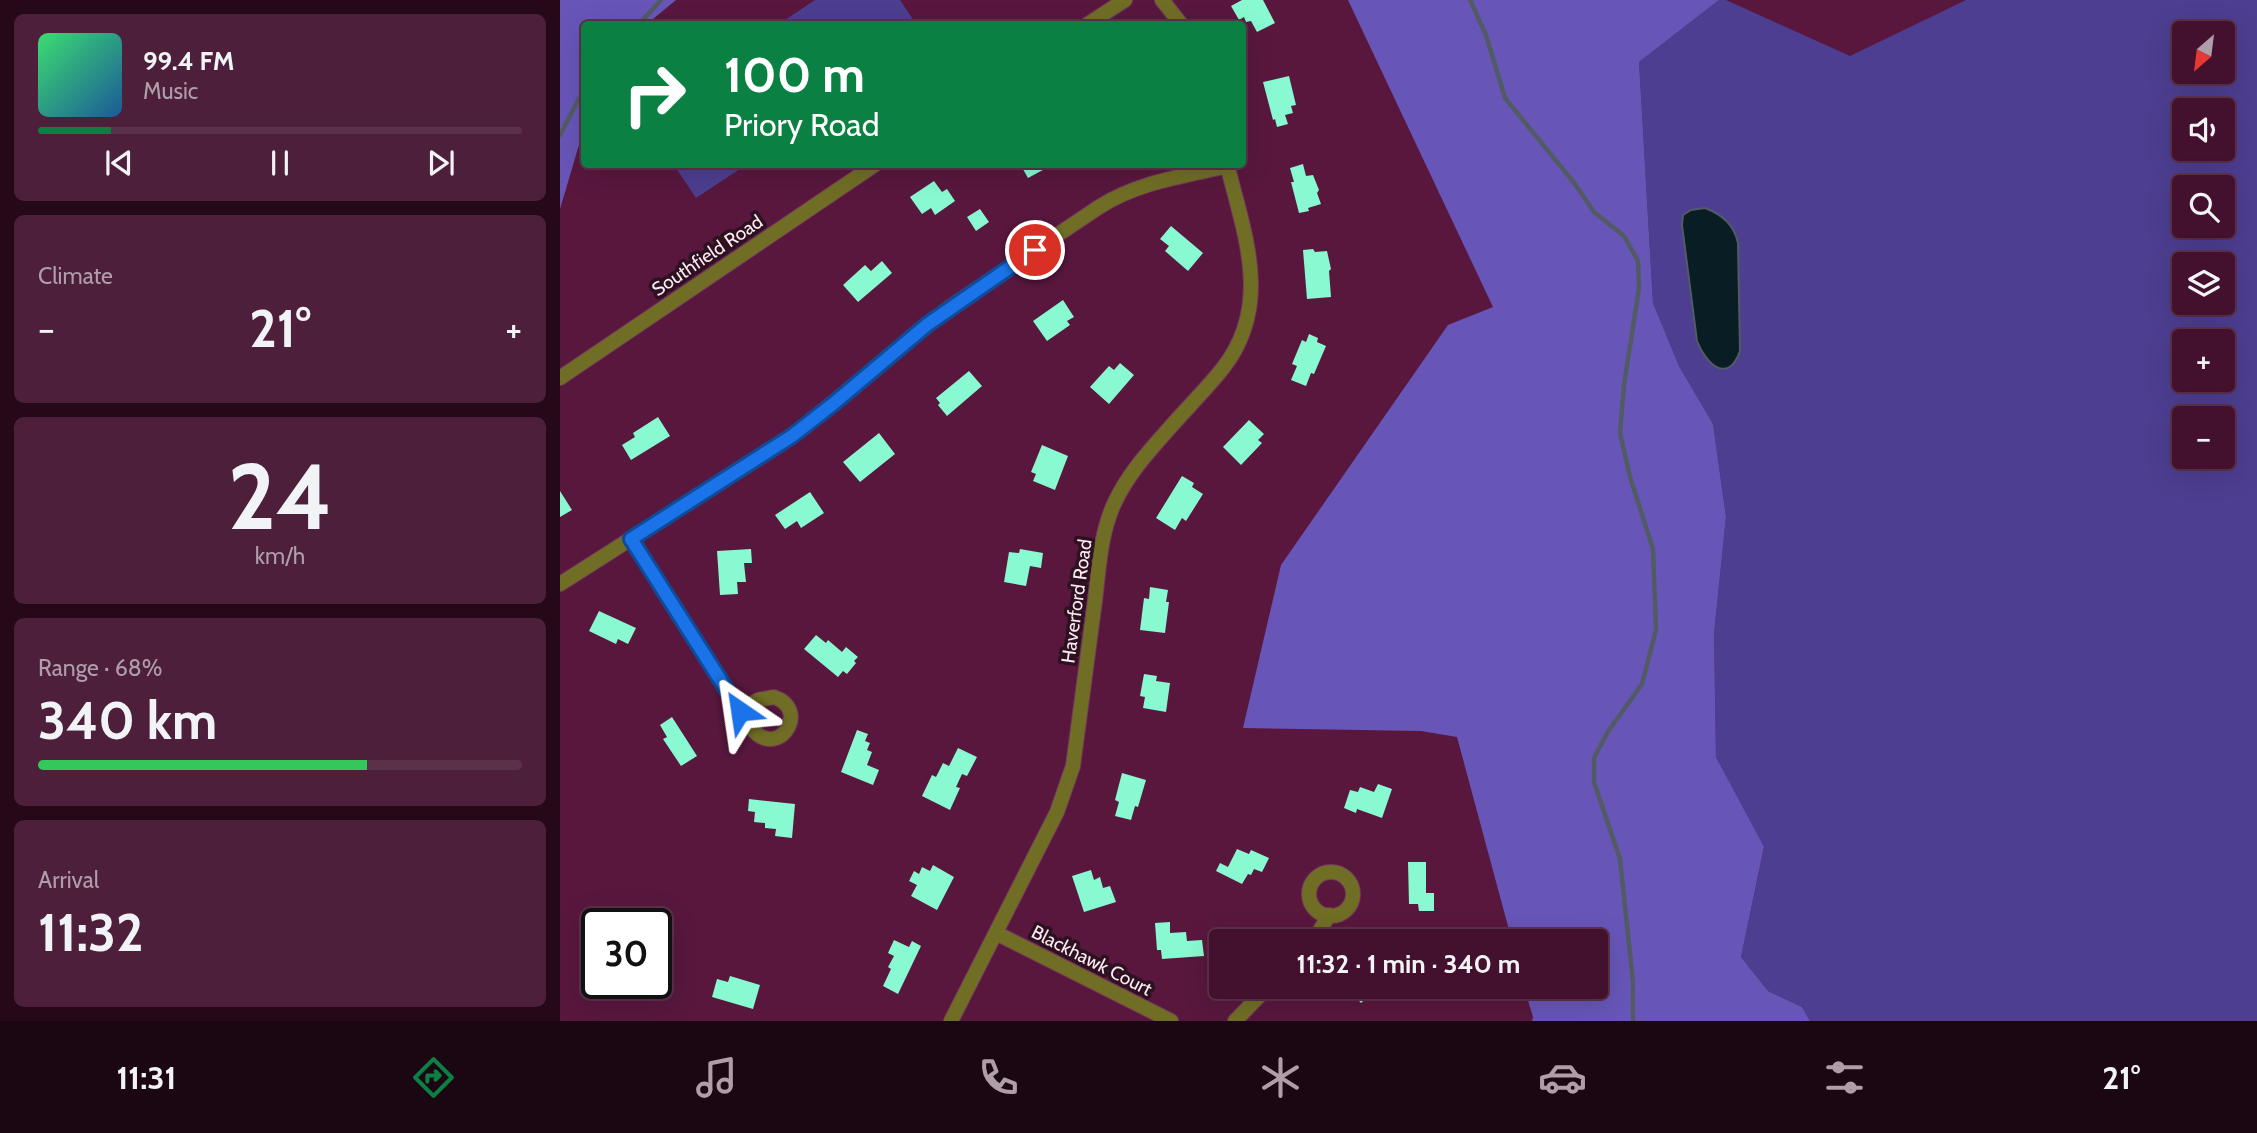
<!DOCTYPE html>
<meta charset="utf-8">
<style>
:root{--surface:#43112e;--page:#4d1f3a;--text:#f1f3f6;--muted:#af9daa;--line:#5b314a;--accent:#0b8043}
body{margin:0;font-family:Cabin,sans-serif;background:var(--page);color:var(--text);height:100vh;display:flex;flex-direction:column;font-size:26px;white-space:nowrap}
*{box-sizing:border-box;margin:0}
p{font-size:23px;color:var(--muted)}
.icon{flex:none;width:38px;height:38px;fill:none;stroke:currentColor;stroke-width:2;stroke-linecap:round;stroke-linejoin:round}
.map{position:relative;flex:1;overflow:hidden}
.panel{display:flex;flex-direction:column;gap:14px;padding:14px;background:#250919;width:560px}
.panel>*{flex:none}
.hud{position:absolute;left:21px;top:21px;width:665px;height:147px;border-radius:7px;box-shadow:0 7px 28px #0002,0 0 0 2px var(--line);background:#0b8043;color:#fff;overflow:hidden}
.needle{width:46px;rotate:208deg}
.controls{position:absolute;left:1612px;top:21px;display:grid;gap:14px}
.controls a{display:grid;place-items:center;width:63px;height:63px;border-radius:7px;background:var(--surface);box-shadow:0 7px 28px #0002,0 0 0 2px var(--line);font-size:35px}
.speed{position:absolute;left:21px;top:908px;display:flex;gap:14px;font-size:35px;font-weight:700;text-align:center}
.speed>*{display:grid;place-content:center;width:91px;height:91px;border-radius:50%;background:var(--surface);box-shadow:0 7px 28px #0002,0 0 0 2px var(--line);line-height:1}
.speed .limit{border:4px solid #111;border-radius:10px;background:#fff;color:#111}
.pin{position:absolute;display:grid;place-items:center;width:60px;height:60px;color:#fff;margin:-30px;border:4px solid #fff;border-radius:50%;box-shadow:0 2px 7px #0007}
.me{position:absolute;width:77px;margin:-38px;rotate:328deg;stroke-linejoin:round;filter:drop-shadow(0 0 5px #0008)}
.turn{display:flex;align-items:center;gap:24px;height:147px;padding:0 28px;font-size:32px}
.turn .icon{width:91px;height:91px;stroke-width:2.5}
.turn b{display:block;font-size:49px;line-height:60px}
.big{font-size:52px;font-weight:700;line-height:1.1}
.panel .tile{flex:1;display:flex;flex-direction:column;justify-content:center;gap:10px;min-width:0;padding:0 24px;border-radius:10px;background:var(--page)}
.panel .dial{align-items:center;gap:0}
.dial b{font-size:91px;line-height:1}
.song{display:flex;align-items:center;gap:21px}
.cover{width:84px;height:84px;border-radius:10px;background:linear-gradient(135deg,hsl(140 70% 55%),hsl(210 70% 35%))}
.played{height:7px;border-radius:4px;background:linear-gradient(90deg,var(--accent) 15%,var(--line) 15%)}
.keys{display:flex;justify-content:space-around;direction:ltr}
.heat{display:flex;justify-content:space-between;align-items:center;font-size:38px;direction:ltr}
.charge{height:10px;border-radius:5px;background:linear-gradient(90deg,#34c759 68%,var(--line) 0)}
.trip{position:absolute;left:649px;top:929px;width:399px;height:70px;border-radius:7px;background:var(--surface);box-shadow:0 7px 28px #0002,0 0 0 2px var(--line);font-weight:700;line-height:70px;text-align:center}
.tab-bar{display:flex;height:112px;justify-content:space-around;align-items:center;background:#1b0712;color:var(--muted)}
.tab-bar .icon{width:49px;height:49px}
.tab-bar .active{color:var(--accent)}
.tab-bar b{font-size:32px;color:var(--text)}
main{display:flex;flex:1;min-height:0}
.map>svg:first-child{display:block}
.green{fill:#4d3e91;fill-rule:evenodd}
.forest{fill:#6756b8}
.water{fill:#091d25;stroke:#525b63;stroke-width:2}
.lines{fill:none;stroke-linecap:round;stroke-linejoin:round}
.stream{stroke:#525b63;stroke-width:4.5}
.building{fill:#88f9d0}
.minor-casing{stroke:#73395b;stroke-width:16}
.minor{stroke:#706e25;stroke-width:14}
.route-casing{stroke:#114b97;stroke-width:18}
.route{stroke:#1a73e8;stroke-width:12}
.labels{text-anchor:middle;stroke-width:7;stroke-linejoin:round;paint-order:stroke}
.street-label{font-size:19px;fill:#fdebf3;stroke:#2e1121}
</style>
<main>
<section class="panel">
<div class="tile">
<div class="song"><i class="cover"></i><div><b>99.4 FM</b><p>Music</p></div></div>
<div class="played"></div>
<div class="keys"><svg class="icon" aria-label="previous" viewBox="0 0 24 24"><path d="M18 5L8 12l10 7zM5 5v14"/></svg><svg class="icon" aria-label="pause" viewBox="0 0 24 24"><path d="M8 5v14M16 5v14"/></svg><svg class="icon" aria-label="next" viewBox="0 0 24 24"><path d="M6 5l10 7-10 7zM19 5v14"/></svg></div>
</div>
<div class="tile"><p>Climate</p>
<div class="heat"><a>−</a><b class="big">21°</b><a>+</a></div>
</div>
<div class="tile dial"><b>24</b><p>km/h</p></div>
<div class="tile"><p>Range · 68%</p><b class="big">340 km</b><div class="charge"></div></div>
<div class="tile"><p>Arrival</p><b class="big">11:32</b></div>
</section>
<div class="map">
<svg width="1697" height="1021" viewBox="0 0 1697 1021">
<rect width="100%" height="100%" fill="#59173e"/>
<path class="green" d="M255,0H340L356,24H219Z
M1159,0H1166L1290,56L1406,0H1697V1021H1250L1242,1007L1208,991L1181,957L1204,848L1156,757L1154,634L1166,517L1153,424L1119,366L1093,303L1079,62ZM1624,33H1662V72H1624ZM1624,110H1662V149H1624ZM1624,187H1662V226H1624ZM1624,264H1662V303H1624ZM1624,341H1662V380H1624ZM1624,418H1662V457H1624Z
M114,165H186L136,198Z"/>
<path class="forest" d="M0,0H116L87,24H24V128L0,209Z
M788,0H1159L1079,62L1093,303L1119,366L1153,424L1166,517L1154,634L1156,757L1204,847L1181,957L1208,991L1242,1007L1250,1021H972L973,1017L964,987H1036V942L952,941L897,737L861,731L683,728L721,565L888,325L933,307Z"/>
<path class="water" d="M1145,208C1163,215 1174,225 1178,243L1180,351C1168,385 1146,364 1137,341L1122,225L1123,215L1131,210Z"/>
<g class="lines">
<path class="stream" d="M910,0L926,35L945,98L1015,184L1034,212L1064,236L1078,261L1079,288L1064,385L1060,433L1070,477L1093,549L1096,630L1082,684L1047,733L1034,758V782L1060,859L1073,982V1021
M79,24L101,0
M0,135L24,89"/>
</g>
<path class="building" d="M682,0H703L715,23L697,32L691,21L686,22L684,17L679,20L671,6Z
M729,76L736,105L731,106L733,113L725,115L728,124L717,127L715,119L713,120L703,82Z
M460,164H494L468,178Z
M743,164L746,176L753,175L759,190L757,193L761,204L748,208L749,211L739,213L731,182H734L730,168Z
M374,181L382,192L387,189L395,201L375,215L371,208L362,214L350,197Z
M420,209L429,222L416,231L407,217Z
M611,226L643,253L628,271L605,251L609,246L600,239Z
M753,249L755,252L767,251L771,269L769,271L771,297L747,299L743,250Z
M322,261L332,273L298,302L283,285L305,265L311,271Z
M503,300L514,317L507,321L510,325L487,341L473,321Z
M749,334L758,338L757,342L766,346L754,374L751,373L746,386L731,380L737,366L732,364L742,340L746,342Z
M560,363L574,375L549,404L530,387L549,366L554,370Z
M409,371L422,386L387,416L378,405L380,403L376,398Z
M98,417L110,436L71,460L62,445L75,437L73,433Z
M689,420L704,434L698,440L702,443L681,465L663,447Z
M319,433L335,454L300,482L283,462Z
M482,445L508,456L495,490L473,481L476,474L471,472Z
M622,476L634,483L632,487L643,494L626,521L622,518L615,530L596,518Z
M0,491L12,510L0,517Z
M250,492L264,513L241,528L237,521L225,529L215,515Z
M191,549L192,563H184L186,582H177L178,594L160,595L157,551Z
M460,549L483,553L481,568L470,566L466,586L444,582L449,552L459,553Z
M590,587L608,590L606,602H609L605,633L580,630L584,598L589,599Z
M39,611L76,628L68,644L58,639L56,644L29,631Z
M256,635L266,643L268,640L282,652L286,647L298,657L294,661L296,663L287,674L283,671L278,677L244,649Z
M584,674L597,676L596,681L610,683L606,712L583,708L585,697L580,696Z
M112,717L137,756L121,766L103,739L107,737L100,725Z
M297,730L308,734L305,741L310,743L307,750L312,752L307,765L319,770L313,785L281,772Z
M398,748L417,757L407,776L402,774L396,787L400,788L390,810L362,796L372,775L376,777L383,763L389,766Z
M562,773L586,780L578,807L575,806L571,820L555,816L559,802L555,800Z
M818,784L832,789L822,818L797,809L796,813L784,808L790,790L798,792L800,787L814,792Z
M189,799L235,804L232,838L215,836L216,829L205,828V823L194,822L195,812L188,811Z
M677,849L689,854L691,850L709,858L702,872L694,869L691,875L688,874L682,884L656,871L660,863L668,867Z
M848,862H866V893H874V911H859L858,904H849Z
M373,865L394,877L377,910L351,896L357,885L349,881L354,871L359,874L362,867L370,871Z
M531,870L534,880L540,877L543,888L550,886L556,902L524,912L512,876Z
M610,922V933L626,932L627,941L642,940L644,956L602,959L601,950H597L595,923Z
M334,940L349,947L352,941L361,946L338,994L323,986L331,969L328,967L334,956L328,953Z
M96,969L105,971L102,986L96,985Z
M170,976L200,985L193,1009L152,997L157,979L168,982Z
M792,987H823L814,996L811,993L801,1003L789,990Z"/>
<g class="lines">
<g class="minor-casing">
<path id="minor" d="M602,0L621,24
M528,24L565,0
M0,378L316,164
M71,539L180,711C185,719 190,728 197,734C222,754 249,709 214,697L198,700L180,711
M0,584L232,436L390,307L539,207C578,182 624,176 668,166
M749 894a22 22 0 1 1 44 0a22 22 0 1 1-44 0Z
M436,933L611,1021
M753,942L769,915
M391,1021L497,812L513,766C520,713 527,660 534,608C539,573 539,537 554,504C568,473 591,449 614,423C630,405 648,387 663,368C713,304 684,234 667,164
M675,1021L708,987"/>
</g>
<use href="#minor" class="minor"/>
</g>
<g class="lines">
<g class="route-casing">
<path id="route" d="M180,711L71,539L232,436L273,404L368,324L475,250"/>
</g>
<use href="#route" class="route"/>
</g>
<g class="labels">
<g class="street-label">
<text transform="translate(147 255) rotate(-34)" y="7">Southfield Road</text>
<text transform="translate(516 601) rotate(-82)" y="7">Haverford Road</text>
<text transform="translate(532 960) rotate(27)" y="7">Blackhawk Court</text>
</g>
</g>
</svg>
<div class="controls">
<a><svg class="needle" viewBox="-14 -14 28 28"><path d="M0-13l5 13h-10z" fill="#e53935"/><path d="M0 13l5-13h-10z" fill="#af9daa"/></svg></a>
<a><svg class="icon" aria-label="sound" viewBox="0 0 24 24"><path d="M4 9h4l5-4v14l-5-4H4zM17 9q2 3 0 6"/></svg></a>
<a><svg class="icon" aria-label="search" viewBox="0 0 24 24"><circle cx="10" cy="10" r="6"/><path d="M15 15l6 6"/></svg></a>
<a><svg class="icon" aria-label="layers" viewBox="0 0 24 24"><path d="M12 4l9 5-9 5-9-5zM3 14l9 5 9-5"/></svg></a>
<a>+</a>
<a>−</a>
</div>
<div class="speed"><div class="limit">30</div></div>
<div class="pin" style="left:475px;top:250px;background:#d93025"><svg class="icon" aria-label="arrive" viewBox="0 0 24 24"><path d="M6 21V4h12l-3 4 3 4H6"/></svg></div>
<svg class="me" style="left:180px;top:711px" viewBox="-20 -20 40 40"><path d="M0-17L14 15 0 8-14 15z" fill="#1a73e8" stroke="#fff" stroke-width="4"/></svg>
<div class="trip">11:32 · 1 min · 340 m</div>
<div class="hud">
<div class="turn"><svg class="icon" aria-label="right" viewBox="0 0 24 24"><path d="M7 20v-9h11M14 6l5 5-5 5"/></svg><div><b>100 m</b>Priory Road</div></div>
</div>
</div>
</main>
<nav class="tab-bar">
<b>11:31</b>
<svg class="icon active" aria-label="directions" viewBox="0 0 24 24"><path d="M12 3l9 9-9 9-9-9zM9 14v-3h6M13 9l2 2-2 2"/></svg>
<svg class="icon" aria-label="music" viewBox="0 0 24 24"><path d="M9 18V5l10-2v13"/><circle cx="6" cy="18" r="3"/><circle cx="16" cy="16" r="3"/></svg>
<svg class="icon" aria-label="phone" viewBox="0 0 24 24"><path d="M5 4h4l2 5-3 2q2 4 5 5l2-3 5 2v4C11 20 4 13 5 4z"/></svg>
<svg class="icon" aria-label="climate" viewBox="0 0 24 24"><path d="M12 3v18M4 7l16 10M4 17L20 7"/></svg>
<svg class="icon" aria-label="car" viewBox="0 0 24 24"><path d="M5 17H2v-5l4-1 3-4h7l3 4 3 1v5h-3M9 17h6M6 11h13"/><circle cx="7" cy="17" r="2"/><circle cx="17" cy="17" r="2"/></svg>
<svg class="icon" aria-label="filters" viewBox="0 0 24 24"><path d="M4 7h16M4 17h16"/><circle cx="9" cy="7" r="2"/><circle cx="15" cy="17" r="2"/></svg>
<b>21°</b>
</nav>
